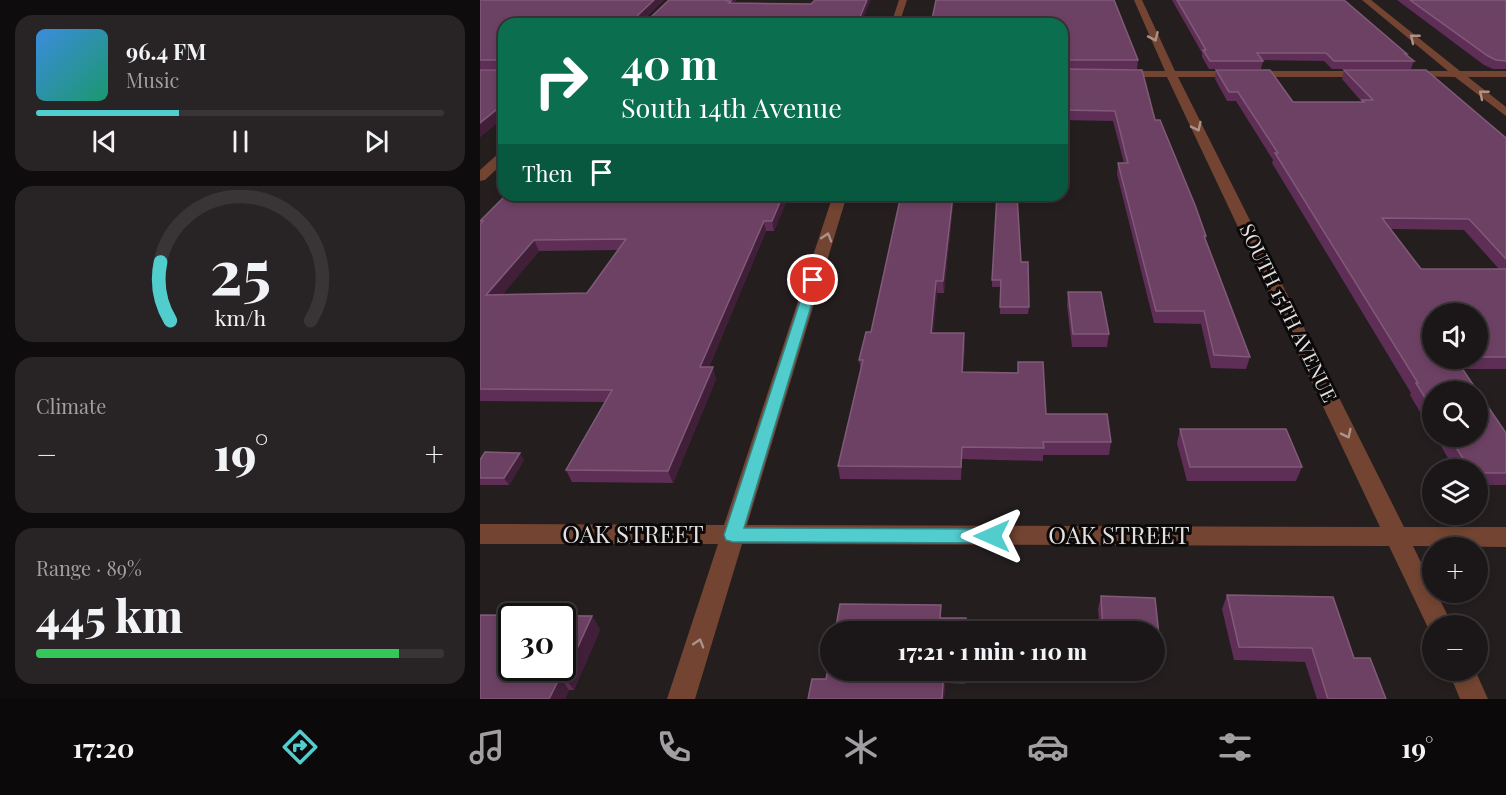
<!DOCTYPE html>
<meta charset="utf-8">
<style>
:root{--surface:#1b1617;--page:#282324;--text:#f1f3f6;--muted:#a09fa1;--line:#393536;--accent:#52cdce}
body{margin:0;font-family:"Playfair Display",serif;background:var(--page);color:var(--text);height:100vh;display:flex;flex-direction:column;font-size:22px;white-space:nowrap}
*{box-sizing:border-box;margin:0}
p{font-size:20px;color:var(--muted)}
.icon{flex:none;width:33px;height:33px;fill:none;stroke:currentColor;stroke-width:2;stroke-linecap:round;stroke-linejoin:round}
.map{position:relative;flex:1;overflow:hidden}
.details{display:flex;flex-direction:column;gap:15px;padding:15px;background:#0f0c0d;width:480px}
.details>*{flex:none}
.top-card{position:absolute;left:18px;top:18px;width:570px;height:183px;border-radius:18px;box-shadow:0 3px 9px #0003,0 0 0 2px var(--line);background:#0b6e4f;color:#fff;overflow:hidden}
.buttons{position:absolute;left:942px;top:303px;display:grid;gap:12px}
.buttons a{display:grid;place-items:center;width:66px;height:66px;border-radius:50%;background:var(--surface);box-shadow:0 3px 9px #0003,0 0 0 2px var(--line);font-size:30px}
.speed{position:absolute;left:18px;top:603px;display:flex;gap:12px;font-size:30px;font-weight:700;text-align:center}
.speed>*{display:grid;place-content:center;width:78px;height:78px;border-radius:50%;background:var(--surface);box-shadow:0 3px 9px #0003,0 0 0 2px var(--line);line-height:1}
.speed .limit{border:3px solid #111;border-radius:9px;background:#fff;color:#111}
.pin{position:absolute;display:grid;place-items:center;width:51px;height:51px;color:#fff;margin:-26px;border:3px solid #fff;border-radius:50%;box-shadow:0 2px 6px #0007}
.me{position:absolute;width:66px;margin:-33px;rotate:270deg;stroke-linejoin:round;filter:drop-shadow(0 0 4px #0008)}
.turn{display:flex;align-items:center;gap:21px;height:126px;padding:0 24px;font-size:27px}
.turn .icon{width:78px;height:78px;stroke-width:2.5}
.turn b{display:block;font-size:42px;line-height:51px}
.then{display:flex;align-items:center;height:57px;padding:0 24px;background:#0003;gap:12px;font-size:22px}
.big{font-size:45px;font-weight:800;line-height:1.1}
.details .tile{flex:1;display:flex;flex-direction:column;justify-content:center;gap:9px;min-width:0;padding:0 21px;border-radius:18px;background:var(--page)}
.details .dial{align-items:center;gap:0}
.dial svg{height:156px;overflow:visible;fill:none;stroke:var(--line);stroke-width:7;stroke-linecap:round;text-anchor:middle}
.dial text{fill:var(--text);stroke:none}
.song{display:flex;align-items:center;gap:18px}
.cover{width:72px;height:72px;border-radius:9px;background:linear-gradient(135deg,hsl(210 70% 55%),hsl(160 70% 35%))}
.played{height:6px;border-radius:3px;background:linear-gradient(90deg,var(--accent) 35%,var(--line) 35%)}
.keys{display:flex;justify-content:space-around;direction:ltr}
.heat{display:flex;justify-content:space-between;align-items:center;font-size:33px;direction:ltr}
.charge{height:9px;border-radius:4px;background:linear-gradient(90deg,#34c759 89%,var(--line) 0)}
.trip{position:absolute;left:340px;top:621px;width:345px;height:60px;border-radius:30px;background:var(--surface);box-shadow:0 3px 9px #0003,0 0 0 2px var(--line);font-weight:800;line-height:60px;text-align:center}
.dock{display:flex;height:96px;justify-content:space-around;align-items:center;background:#0b0909;color:var(--muted)}
.dock .icon{width:42px;height:42px}
.dock .active{color:var(--accent)}
.dock b{font-size:27px;color:var(--text)}
main{display:flex;flex:1;min-height:0}
.map>svg:first-child{display:block}
.lines{fill:none;stroke-linecap:round;stroke-linejoin:round}
.minor{fill:#724431;fill-rule:evenodd}
.wall{fill:#5e2e56;fill-rule:evenodd}
.shaded-wall{fill:#411f39}
.building{fill:#6d4164;stroke:#805a78;stroke-width:1.5;fill-rule:evenodd}
.oneway{stroke:#ac9289}
.route{fill:#52cdce;stroke:#358586;stroke-width:1.5}
.labels{text-anchor:middle;stroke-width:6;stroke-linejoin:round;paint-order:stroke}
.street-label{font-size:20px;fill:#e5e1e1;stroke:#0b0909}
.near-street-label{font-size:24px;fill:#e5e1e1;stroke:#0b0909}
</style>
<main>
<section class="details">
<div class="tile">
<div class="song"><i class="cover"></i><div><b>96.4 FM</b><p>Music</p></div></div>
<div class="played"></div>
<div class="keys"><svg class="icon" aria-label="previous" viewBox="0 0 24 24"><path d="M18 5L8 12l10 7zM5 5v14"/></svg><svg class="icon" aria-label="pause" viewBox="0 0 24 24"><path d="M8 5v14M16 5v14"/></svg><svg class="icon" aria-label="next" viewBox="0 0 24 24"><path d="M6 5l10 7-10 7zM19 5v14"/></svg></div>
</div>
<div class="tile dial"><svg viewBox="0 0 100 80">
<path d="M14 69A42 42 0 1 1 86 69"/>
<path d="M14 69A42 42 0 0 1 9 39" stroke="#52cdce"/>
<text x="50" y="56" font-size="32" font-weight="700">25</text>
<text x="50" y="72" font-size="11">km/h</text>
</svg></div>
<div class="tile"><p>Climate</p>
<div class="heat"><a>−</a><b class="big">19°</b><a>+</a></div>
</div>
<div class="tile"><p>Range · 89%</p><b class="big">445 km</b><div class="charge"></div></div>
</section>
<div class="map">
<svg width="1026" height="699" viewBox="0 0 1026 699">
<rect width="100%" height="100%" fill="#241e1f"/>
<g class="lines">
<path class="minor" d="M419,0H427L419,24H411Z
M654,0H662L695,71H886L891,74L886,77H698L924,527H1026V547L933,546L952,585V592H956L973,626H952L951,634L909,546L262,544L215,699H187L238,544H0V524L244,525L353,195H367L267,525L900,527L687,77H638L633,74L638,71H685Z
M882,0H891L980,71H1026V77H988L1026,107V116L975,77L925,76V72L929,71H968Z
M24,151V162L5,180L0,181V170L20,152Z
M968,670H995L1008,699H980Z"/>
</g>
<path class="wall" d="M0,0H184L165,18H170L256,0L254,3L381,24H24V117L0,137V70H20L21,69H0Z
M692,0H864L927,54V55L934,61L931,69H852L844,61L782,60L783,61L781,69H729L722,57V53Z
M917,0H1026V69H1013L1004,65Z
M582,24L658,60L657,69H582Z
M582,69L675,120L726,236V239L770,357L766,369L731,368L721,324L674,323L637,174L638,163H644L633,121L582,120Z
M736,70L813,102H882L862,79L864,70L1026,138V369H982L1026,433V485H998V470H975L955,436H998L952,392V432L930,395L931,393L792,163L793,160L756,101H747L735,79ZM911,229L984,230L1019,269H941ZM998,314V358H952Z
M309,195L294,231H286L229,367L236,379L193,483L92,482L86,470L125,402L0,401V224L1,223L0,221ZM138,250L107,293L22,295L59,251Z
M474,195L464,293H457L453,333L485,346L483,372L538,373V362L566,414L631,442L629,455H563V461L482,459L481,480L360,479L358,466L381,370L379,360L391,332Z
M541,262L549,307L548,314H520V287H512V280Z
M588,292L629,334L627,347H592L587,305Z
M700,429L822,467L816,481H707L697,443Z
M0,460H44L29,485H0Z
M747,595L874,658L906,699H837L825,662L754,660L742,609Z
M621,596L675,598L681,653L677,666H675V632H620L618,609Z
M112,616L120,630L94,690H89L85,699H0Z
M351,653L485,670V684L465,683L464,699H328L346,679Z"/>
<path class="shaded-wall" d="M174,0H184L160,22L158,18V15Z
M248,0H256L252,5L247,1Z
M387,0H391L381,24H377Z
M21,106L24,113V117L0,137V123Z
M303,195H309L294,231L292,221Z
M473,195H474L464,293L463,281Z
M284,221L286,231L224,379L220,367Z
M54,240L59,251L12,307L6,295Z
M456,281L457,293L452,345L451,333Z
M484,333L485,346L482,384V372Z
M233,367L236,379L193,483L188,471Z
M40,453L44,460L29,485L24,478Z
M112,616L120,630L94,690L84,677Z
M464,670L465,683L464,699H462Z
M80,677L89,690L85,699H69Z"/>
<path class="building" d="M0,0H174L158,15V18H170L189,0H248L247,1H251L249,3L331,4L335,0H387L377,24H24V106H21L0,123V70H20L23,62L20,60H0Z
M456,0H634L658,60H583L582,62V24H451Z
M697,0H864L927,54H925L934,61H854L846,53H777L783,61H730L723,50H726Z
M930,0H1026V61L1016,60L1008,56Z
M582,69L662,70L675,120H680L715,205L726,236H724L770,357L734,355L724,311H676L638,163H648L635,111L582,110Z
M736,70H790L813,102H884L882,100H893L864,70H946L1026,138V259L989,219L902,218L941,269H1026V357H998V314H952V358H975L1026,433V473H998V470H990L969,436H998V392H952V409L936,383H938L795,153H798L758,92H749Z
M26,195H303L292,221H284L220,367H233L188,471L86,470L132,390L0,389V224L3,221H0ZM146,239L107,293L6,295L54,240Z
M421,195H473L463,281H456L451,333H484L482,372L538,373V362H563L566,414H627L631,442H563L564,448L482,447L481,467L358,466L383,360H379L386,332H391Z
M517,195H537L541,262H548L549,307H520L521,280H512Z
M588,292H621L629,334H593Z
M700,429H806L822,467H710Z
M5,452L40,453L24,478H0V460Z
M747,595L853,597L874,658H890L906,699H848L832,648L759,647Z
M621,596L675,598L681,653H675V632H623Z
M360,604L461,605L460,618H486V632H355Z
M0,615L112,616L84,677H80L69,699H0ZM32,616H82V668H32Z
M351,653V670H464L462,699H328L332,679H346Z"/>
<defs><path id="oneway-chevron" d="M-2-3.5L2.5 0L-2 3.5" fill="none" stroke-width="1.6" stroke-linecap="round" stroke-linejoin="round" transform="scale(1.5)"/></defs>
<g class="oneway">
<use href="#oneway-chevron" transform="translate(674 37) rotate(66)"/>
<use href="#oneway-chevron" transform="translate(934 38) rotate(-141)"/>
<use href="#oneway-chevron" transform="translate(1003 94) rotate(-141)"/>
<use href="#oneway-chevron" transform="translate(717 127) rotate(64)"/>
<use href="#oneway-chevron" transform="translate(347 237) rotate(-73)"/>
<use href="#oneway-chevron" transform="translate(867 434) rotate(64)"/>
<use href="#oneway-chevron" transform="translate(219 643) rotate(-73)"/>
</g>
<path class="route" d="M333,277L339,280L264,528L512,529L518,531L521,536L518,541L512,543L253,542L246,540L244,535L327,280Z"/>
<g class="labels">
<g class="street-label">
<text transform="translate(808 313) rotate(64)" y="7">SOUTH 15TH AVENUE</text>
</g>
<g class="near-street-label">
<text x="153" y="543">OAK STREET</text>
<text x="639" y="544">OAK STREET</text>
</g>
</g>
</svg>
<div class="buttons">
<a><svg class="icon" aria-label="sound" viewBox="0 0 24 24"><path d="M4 9h4l5-4v14l-5-4H4zM17 9q2 3 0 6"/></svg></a>
<a><svg class="icon" aria-label="search" viewBox="0 0 24 24"><circle cx="10" cy="10" r="6"/><path d="M15 15l6 6"/></svg></a>
<a><svg class="icon" aria-label="layers" viewBox="0 0 24 24"><path d="M12 4l9 5-9 5-9-5zM3 14l9 5 9-5"/></svg></a>
<a>+</a>
<a>−</a>
</div>
<div class="speed"><div class="limit">30</div></div>
<div class="pin" style="left:333px;top:280px;background:#d93025"><svg class="icon" aria-label="arrive" viewBox="0 0 24 24"><path d="M6 21V4h12l-3 4 3 4H6"/></svg></div>
<svg class="me" style="left:512px;top:536px" viewBox="-20 -20 40 40"><path d="M0-17L14 15 0 8-14 15z" fill="#52cdce" stroke="#fff" stroke-width="4"/></svg>
<div class="trip">17:21 · 1 min · 110 m</div>
<div class="top-card">
<div class="turn"><svg class="icon" aria-label="right" viewBox="0 0 24 24"><path d="M7 20v-9h11M14 6l5 5-5 5"/></svg><div><b>40 m</b>South 14th Avenue</div></div>
<div class="then">Then<svg class="icon" aria-label="arrive" viewBox="0 0 24 24"><path d="M6 21V4h12l-3 4 3 4H6"/></svg></div>
</div>
</div>
</main>
<nav class="dock">
<b>17:20</b>
<svg class="icon active" aria-label="directions" viewBox="0 0 24 24"><path d="M12 3l9 9-9 9-9-9zM9 14v-3h6M13 9l2 2-2 2"/></svg>
<svg class="icon" aria-label="music" viewBox="0 0 24 24"><path d="M9 18V5l10-2v13"/><circle cx="6" cy="18" r="3"/><circle cx="16" cy="16" r="3"/></svg>
<svg class="icon" aria-label="phone" viewBox="0 0 24 24"><path d="M5 4h4l2 5-3 2q2 4 5 5l2-3 5 2v4C11 20 4 13 5 4z"/></svg>
<svg class="icon" aria-label="climate" viewBox="0 0 24 24"><path d="M12 3v18M4 7l16 10M4 17L20 7"/></svg>
<svg class="icon" aria-label="car" viewBox="0 0 24 24"><path d="M5 17H2v-5l4-1 3-4h7l3 4 3 1v5h-3M9 17h6M6 11h13"/><circle cx="7" cy="17" r="2"/><circle cx="17" cy="17" r="2"/></svg>
<svg class="icon" aria-label="filters" viewBox="0 0 24 24"><path d="M4 7h16M4 17h16"/><circle cx="9" cy="7" r="2"/><circle cx="15" cy="17" r="2"/></svg>
<b>19°</b>
</nav>
